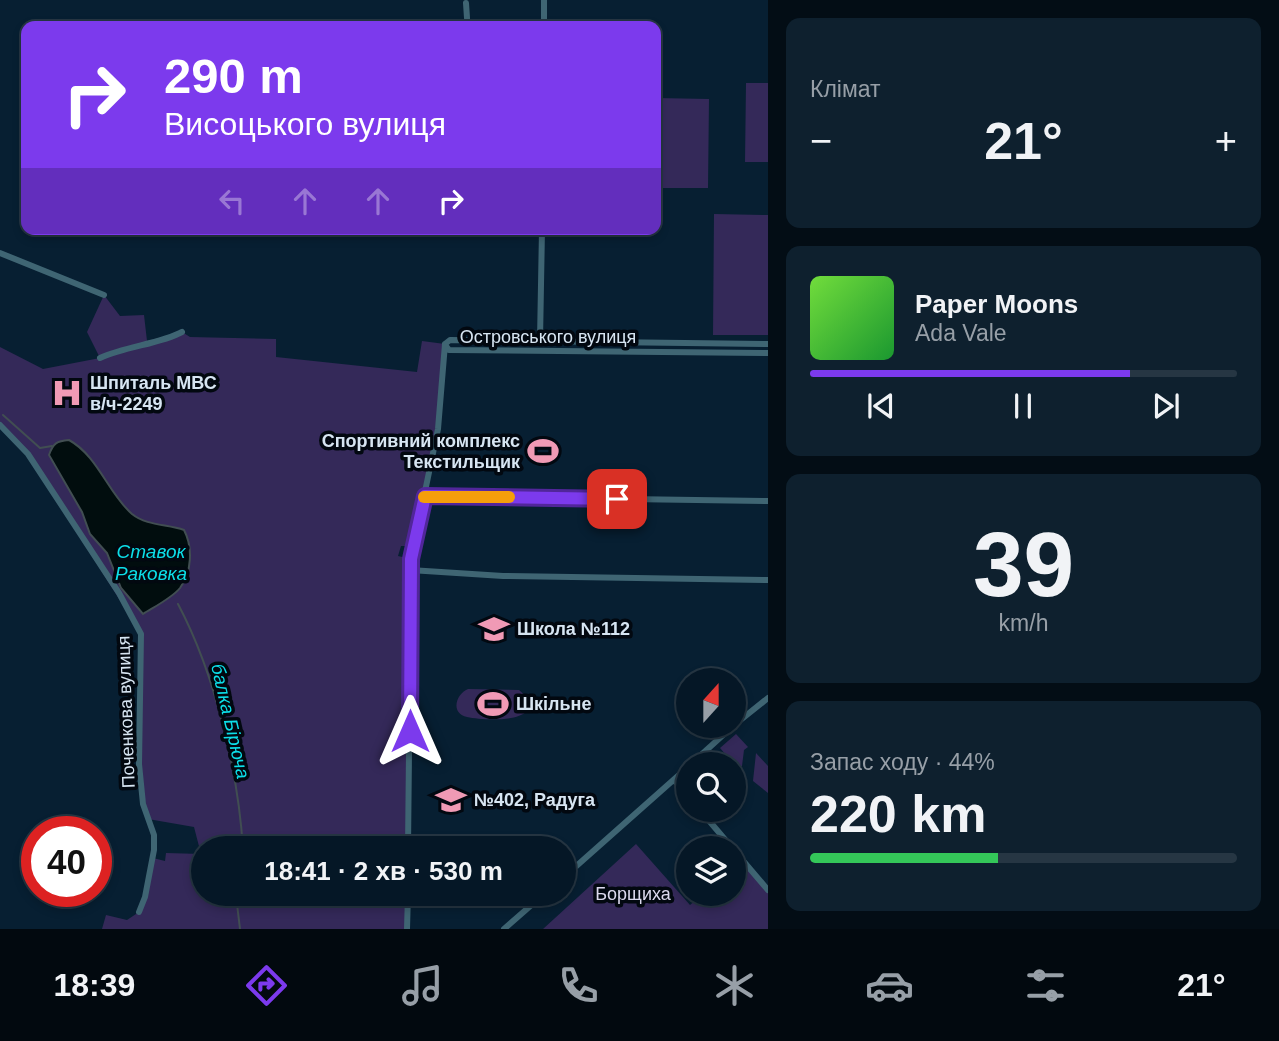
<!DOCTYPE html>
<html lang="uk">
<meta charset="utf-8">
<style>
:root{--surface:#051726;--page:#0e202e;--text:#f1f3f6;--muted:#979fa7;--line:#263643;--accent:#7c3aed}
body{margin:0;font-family:Helvetica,sans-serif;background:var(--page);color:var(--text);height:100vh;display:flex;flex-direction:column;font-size:26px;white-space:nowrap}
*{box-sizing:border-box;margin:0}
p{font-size:23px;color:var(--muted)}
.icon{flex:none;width:38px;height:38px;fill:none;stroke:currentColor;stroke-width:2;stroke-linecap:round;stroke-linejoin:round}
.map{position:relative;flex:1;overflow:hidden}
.side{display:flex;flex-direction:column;gap:18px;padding:18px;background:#030d15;width:511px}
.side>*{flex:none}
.top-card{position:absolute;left:21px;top:21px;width:640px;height:214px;border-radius:14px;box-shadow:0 4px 10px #0003,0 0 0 2px var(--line);background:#7c3aed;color:#fff;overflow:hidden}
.needle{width:46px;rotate:21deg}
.tools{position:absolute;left:676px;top:668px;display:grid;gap:14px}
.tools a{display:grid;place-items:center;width:70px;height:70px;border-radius:50%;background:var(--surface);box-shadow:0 4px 10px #0003,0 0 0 2px var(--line);font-size:35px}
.speed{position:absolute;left:21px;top:816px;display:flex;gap:14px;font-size:35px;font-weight:700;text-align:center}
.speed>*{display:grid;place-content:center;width:91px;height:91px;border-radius:50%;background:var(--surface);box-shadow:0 4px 10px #0003,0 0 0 2px var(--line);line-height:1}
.speed .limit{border:10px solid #d22;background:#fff;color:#111}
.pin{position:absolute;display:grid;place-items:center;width:60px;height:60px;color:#fff;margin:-30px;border-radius:14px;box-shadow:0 4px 10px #0006}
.me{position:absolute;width:77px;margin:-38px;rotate:0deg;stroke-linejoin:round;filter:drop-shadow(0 0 5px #0008)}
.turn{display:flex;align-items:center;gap:24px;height:147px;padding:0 28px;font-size:32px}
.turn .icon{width:91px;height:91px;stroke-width:2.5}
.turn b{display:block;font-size:49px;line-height:60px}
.lanes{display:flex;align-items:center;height:66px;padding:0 28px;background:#0003;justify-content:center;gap:35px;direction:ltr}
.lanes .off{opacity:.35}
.big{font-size:52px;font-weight:700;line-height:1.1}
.side .tile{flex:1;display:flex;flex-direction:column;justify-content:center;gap:10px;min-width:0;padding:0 24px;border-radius:14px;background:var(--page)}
.side .dial{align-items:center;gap:0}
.dial b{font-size:91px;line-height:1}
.song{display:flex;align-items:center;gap:21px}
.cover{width:84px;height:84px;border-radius:10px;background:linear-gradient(135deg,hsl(100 70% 55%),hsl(130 70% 35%))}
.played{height:7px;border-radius:4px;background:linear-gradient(90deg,var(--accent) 75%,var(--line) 75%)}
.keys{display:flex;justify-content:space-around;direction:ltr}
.heat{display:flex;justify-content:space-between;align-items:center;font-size:38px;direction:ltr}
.charge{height:10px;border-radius:5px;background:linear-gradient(90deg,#34c759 44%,var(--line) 0)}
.trip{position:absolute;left:191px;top:836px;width:385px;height:70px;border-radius:35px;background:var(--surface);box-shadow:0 4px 10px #0003,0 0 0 2px var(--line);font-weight:700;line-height:70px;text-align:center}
.tabs{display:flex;height:112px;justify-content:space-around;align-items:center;background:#02090f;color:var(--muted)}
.tabs .icon{width:49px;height:49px}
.tabs .current{color:var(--accent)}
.tabs b{font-size:32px;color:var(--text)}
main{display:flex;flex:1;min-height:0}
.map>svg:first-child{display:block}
.green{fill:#342959}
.water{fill:#010d0e;stroke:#414e52;stroke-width:2}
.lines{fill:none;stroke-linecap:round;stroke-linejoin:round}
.stream{stroke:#414e52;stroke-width:2}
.minor{stroke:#3f6573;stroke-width:6}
.route-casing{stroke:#51269a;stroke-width:18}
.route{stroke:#7c3aed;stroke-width:12}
.slow{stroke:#f59e0b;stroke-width:12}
.labels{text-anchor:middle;stroke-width:7;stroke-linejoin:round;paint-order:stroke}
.street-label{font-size:18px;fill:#d7e5f2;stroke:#020810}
.poi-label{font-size:18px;font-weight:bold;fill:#d7e5f2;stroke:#020810;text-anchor:start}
.park-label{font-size:18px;fill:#dcdaee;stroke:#020810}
.water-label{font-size:19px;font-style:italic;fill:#0cdee8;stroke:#020810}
</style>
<main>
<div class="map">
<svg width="768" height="929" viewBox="0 0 768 929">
<rect width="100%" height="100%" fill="#071f32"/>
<path class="green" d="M746,83H768V162H745Z
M656,98L709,99L708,188H659L656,184Z
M714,214L768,215V335H713Z
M104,295L120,316L144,315L147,341L182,332L190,337L276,339V357L417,372L422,341L445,344L438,429L415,546H401L398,556L411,559L408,849H203V894H408L407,929H102L106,915L127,920L139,912L153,858L165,861L166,853L201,854L194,827L148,819L139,764L141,634L28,454L0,425V347L43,369L100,358L87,332Z
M468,689L519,690L528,698L527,711C517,722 482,720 467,717C450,713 456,694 468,689Z
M736,734L748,747L744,750L742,766L738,769L720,748Z
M756,753L768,766V793L753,781Z
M636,844L690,905L703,894H733V867L742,860L768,890V929H543Z"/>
<path class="water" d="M69,440C98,456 108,493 132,514C147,526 167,524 184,530C193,547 192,572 180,588C172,598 154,607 143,614L121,588L107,553L90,534L82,512L49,455C53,443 57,441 69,440Z"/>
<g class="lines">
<path class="stream" d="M3,415L40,448L52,446
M178,604C215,674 238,770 243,849
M239,894L237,904L240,929"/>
<path class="minor" d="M544,0V26
M466,3L467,18
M0,253L104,295
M540,341L542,229
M445,344L450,340L768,344
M446,346L449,350L768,353
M100,358C126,346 160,344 182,332
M0,425L28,454L119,593L141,634L139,764L143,804L154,835V850L145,897L139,912
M425,496L768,501
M410,570L503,576L768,580
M733,726L768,698
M690,765L733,726
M674,780L688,796
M700,810L733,849
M408,849L411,559L438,429L445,344
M733,849L768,890
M564,877L688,767
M407,929L408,894
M504,929L544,894"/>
</g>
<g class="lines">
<g class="route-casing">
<path id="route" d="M410,731L411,559L425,496L617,499"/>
</g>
<use href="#route" class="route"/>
<path class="slow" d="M424,497H509"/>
</g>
<defs>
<g id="hospital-bare" transform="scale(2.415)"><path d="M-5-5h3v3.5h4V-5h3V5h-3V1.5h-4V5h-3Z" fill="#f09ab5" stroke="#020810" stroke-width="2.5" paint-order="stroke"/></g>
<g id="stadium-bare" transform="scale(2.415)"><path d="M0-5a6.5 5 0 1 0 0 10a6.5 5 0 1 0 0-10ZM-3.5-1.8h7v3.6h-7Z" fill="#f09ab5" stroke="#020810" stroke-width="2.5" paint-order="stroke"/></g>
<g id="school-bare" transform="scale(2.415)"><path d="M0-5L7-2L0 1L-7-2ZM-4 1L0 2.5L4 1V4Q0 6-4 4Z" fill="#f09ab5" stroke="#020810" stroke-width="2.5" paint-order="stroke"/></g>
</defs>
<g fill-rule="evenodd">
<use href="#hospital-bare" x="67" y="393"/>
<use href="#stadium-bare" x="543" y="451"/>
<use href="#school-bare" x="494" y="629"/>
<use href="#stadium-bare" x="493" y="704"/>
<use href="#school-bare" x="451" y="800"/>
</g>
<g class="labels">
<g class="street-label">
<text x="548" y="343">Островського вулиця</text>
<text transform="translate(126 712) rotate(-92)" y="6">Поченкова вулиця</text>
</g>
<g class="poi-label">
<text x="90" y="389">Шпиталь МВС<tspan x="90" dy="21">в/ч-2249</tspan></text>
<text x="520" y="447" text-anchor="end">Спортивний комплекс<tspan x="520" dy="21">Текстильщик</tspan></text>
<text x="517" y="635">Школа №112</text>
<text x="516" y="710">Шкільне</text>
<text x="474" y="806">№402, Радуга</text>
</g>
<g class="park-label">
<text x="633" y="900">Борщиха</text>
</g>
<g class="water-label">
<text x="151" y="558">Ставок<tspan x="151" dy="22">Раковка</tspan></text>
<text transform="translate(231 721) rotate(77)" y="7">балка Бірюча</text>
</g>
</g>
</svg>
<div class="tools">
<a><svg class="needle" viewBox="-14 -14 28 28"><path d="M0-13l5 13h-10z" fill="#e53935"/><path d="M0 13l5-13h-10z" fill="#979fa7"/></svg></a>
<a><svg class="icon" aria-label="search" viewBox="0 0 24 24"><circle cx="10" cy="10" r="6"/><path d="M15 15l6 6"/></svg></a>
<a><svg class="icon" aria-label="layers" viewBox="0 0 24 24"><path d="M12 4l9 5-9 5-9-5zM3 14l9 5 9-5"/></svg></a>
</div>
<div class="speed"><div class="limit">40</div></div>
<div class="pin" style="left:617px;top:499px;background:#d93025"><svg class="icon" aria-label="arrive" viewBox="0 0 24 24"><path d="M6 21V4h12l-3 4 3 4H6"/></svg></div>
<svg class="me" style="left:410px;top:731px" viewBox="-20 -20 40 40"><path d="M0-17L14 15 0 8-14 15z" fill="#7c3aed" stroke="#fff" stroke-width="4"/></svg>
<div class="trip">18:41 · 2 хв · 530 m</div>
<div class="top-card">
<div class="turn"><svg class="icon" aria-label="right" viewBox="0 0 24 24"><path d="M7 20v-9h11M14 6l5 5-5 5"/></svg><div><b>290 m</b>Висоцького вулиця</div></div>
<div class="lanes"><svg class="icon off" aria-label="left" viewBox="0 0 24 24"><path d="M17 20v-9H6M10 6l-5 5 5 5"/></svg><svg class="icon off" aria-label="ahead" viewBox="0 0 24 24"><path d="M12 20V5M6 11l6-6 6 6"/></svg><svg class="icon off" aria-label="ahead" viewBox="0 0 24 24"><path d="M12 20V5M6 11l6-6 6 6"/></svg><svg class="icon" aria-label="right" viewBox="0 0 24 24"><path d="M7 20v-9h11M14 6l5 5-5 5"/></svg></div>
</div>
</div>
<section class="side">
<div class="tile"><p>Клімат</p>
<div class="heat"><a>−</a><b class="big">21°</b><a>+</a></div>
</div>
<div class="tile">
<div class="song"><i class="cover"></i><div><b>Paper Moons</b><p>Ada Vale</p></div></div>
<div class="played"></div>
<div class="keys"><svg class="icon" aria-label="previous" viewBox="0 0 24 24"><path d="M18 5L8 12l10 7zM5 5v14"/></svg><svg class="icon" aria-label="pause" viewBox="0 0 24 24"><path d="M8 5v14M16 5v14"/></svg><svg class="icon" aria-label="next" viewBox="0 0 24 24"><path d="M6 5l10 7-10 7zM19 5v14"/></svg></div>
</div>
<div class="tile dial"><b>39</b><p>km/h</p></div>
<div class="tile"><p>Запас ходу · 44%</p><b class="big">220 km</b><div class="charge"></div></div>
</section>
</main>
<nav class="tabs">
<b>18:39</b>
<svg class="icon current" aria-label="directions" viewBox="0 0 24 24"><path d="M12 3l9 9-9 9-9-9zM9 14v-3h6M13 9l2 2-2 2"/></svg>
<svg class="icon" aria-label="music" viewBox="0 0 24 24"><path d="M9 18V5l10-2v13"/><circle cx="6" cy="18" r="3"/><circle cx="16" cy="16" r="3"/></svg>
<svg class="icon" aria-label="phone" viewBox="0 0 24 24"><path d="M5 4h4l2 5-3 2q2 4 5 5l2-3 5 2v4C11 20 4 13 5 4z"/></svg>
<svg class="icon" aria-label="climate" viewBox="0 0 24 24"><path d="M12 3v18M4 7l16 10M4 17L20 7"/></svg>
<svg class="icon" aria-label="car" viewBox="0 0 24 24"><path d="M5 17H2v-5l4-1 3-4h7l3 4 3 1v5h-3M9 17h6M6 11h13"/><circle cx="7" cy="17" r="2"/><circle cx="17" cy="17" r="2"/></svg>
<svg class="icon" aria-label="filters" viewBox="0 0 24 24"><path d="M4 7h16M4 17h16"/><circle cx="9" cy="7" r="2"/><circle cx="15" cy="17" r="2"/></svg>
<b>21°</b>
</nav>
